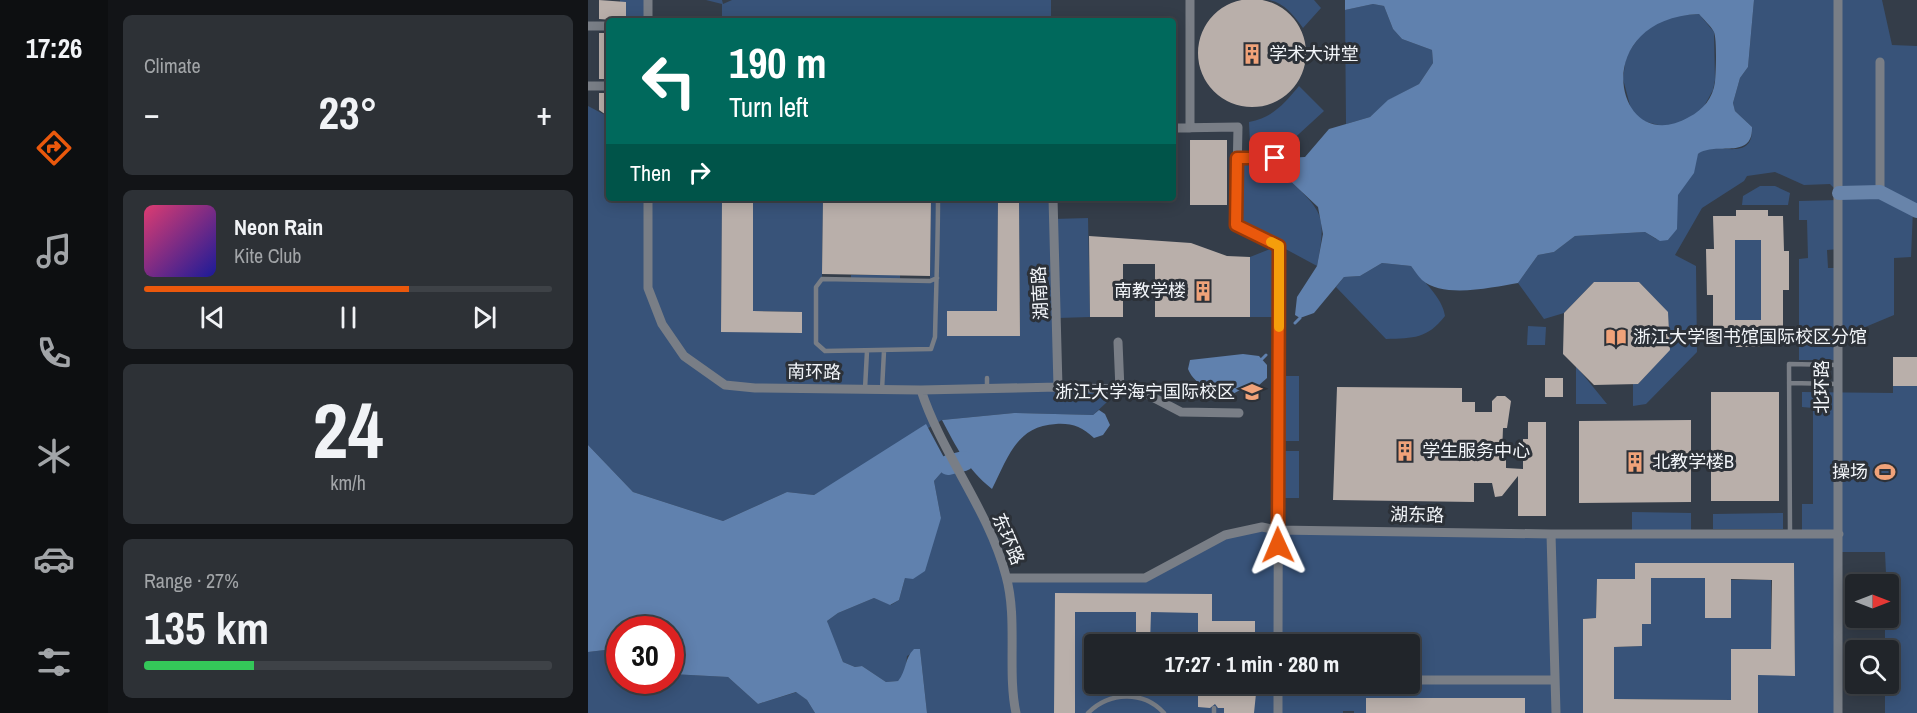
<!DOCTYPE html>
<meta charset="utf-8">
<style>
:root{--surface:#21252a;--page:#2d3136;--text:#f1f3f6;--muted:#a2a5a8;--line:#3e4247;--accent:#ea580c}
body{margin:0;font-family:"Archivo Narrow","Noto Sans SC",sans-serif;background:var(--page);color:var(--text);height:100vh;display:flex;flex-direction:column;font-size:22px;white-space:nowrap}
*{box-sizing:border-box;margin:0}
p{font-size:20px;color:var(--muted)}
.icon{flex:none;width:33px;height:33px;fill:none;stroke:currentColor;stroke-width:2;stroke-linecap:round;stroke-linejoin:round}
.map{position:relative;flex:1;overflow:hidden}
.details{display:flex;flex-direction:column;gap:15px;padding:15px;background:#121417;width:480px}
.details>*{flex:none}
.top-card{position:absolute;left:18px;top:18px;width:570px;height:183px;border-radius:6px;box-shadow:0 3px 15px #0003,0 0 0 2px var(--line);background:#00695c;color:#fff;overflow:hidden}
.needle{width:39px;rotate:90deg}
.tools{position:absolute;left:1257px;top:574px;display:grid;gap:12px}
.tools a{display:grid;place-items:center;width:54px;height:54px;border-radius:6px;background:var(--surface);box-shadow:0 3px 15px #0003,0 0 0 2px var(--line);font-size:30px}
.speed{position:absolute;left:18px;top:616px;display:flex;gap:12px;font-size:30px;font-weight:700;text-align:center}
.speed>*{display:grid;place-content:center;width:78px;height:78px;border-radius:50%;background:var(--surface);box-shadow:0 3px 15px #0003,0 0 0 2px var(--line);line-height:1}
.speed .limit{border:9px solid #d22;background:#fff;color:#111}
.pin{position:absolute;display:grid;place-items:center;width:51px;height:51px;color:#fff;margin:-26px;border-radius:12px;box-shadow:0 3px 9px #0006}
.me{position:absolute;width:66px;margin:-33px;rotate:359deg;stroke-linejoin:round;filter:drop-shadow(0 0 4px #0008)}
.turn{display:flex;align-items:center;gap:21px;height:126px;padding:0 24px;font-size:27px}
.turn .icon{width:78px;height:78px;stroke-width:2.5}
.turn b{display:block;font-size:42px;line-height:51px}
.then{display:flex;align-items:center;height:57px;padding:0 24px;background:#0003;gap:12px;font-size:22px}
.big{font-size:45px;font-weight:700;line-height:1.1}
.details .card{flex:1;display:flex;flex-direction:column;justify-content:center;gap:9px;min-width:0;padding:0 21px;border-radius:9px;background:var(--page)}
.details .dial{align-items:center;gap:0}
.dial b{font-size:78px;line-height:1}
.song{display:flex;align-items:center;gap:18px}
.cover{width:72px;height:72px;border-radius:9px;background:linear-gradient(135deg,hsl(340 70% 55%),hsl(240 70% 35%))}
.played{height:6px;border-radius:3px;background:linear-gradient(90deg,var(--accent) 65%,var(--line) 65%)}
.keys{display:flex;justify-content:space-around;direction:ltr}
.heat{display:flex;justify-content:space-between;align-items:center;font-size:33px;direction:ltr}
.charge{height:9px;border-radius:4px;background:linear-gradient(90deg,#34c759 27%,var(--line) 0)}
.trip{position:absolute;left:496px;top:634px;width:336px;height:60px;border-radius:6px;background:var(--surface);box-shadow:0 3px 15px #0003,0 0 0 2px var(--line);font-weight:700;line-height:60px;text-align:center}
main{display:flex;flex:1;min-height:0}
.tabs{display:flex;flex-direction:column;width:108px;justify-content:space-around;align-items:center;background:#0d0f11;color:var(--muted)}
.tabs .icon{width:42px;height:42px}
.tabs .active{color:var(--accent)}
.tabs b{font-size:27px;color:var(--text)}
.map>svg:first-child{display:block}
.built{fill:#343d49;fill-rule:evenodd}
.green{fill:#385379;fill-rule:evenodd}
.water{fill:#6081ae;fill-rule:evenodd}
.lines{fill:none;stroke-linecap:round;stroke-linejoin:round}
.stream{stroke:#6081ae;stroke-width:3}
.river{stroke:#6081ae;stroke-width:20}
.building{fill:#b9afaa;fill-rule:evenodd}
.lane{stroke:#797e86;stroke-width:4.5}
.street{stroke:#797e86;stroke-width:9}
.secondary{stroke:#6884aa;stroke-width:14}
.route-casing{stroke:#983908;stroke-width:15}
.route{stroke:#ea580c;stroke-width:10}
.slow{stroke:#f59e0b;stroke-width:10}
.labels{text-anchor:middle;stroke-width:6;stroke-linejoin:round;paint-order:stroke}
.poi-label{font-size:18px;fill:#f2f5f9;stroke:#2c3138;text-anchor:start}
.street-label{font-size:18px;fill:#f2f5f9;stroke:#2c3138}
</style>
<main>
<nav class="tabs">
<b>17:26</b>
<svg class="icon active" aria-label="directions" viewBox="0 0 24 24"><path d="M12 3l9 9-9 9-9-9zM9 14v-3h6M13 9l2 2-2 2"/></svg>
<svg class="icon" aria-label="music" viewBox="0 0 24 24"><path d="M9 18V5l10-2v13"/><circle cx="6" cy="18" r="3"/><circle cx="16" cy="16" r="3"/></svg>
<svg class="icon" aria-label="phone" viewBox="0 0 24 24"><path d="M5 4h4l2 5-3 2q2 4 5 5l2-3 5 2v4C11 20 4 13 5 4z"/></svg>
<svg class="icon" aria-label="climate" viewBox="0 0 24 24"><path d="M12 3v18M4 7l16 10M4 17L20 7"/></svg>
<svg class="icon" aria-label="car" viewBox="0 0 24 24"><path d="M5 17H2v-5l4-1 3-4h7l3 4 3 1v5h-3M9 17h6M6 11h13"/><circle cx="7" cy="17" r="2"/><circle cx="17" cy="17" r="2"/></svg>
<svg class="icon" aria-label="filters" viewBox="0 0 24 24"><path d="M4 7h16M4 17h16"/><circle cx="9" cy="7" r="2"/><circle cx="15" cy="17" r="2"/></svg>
</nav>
<section class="details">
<div class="card"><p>Climate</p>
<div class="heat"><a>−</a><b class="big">23°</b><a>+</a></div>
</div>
<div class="card">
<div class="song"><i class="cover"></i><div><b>Neon Rain</b><p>Kite Club</p></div></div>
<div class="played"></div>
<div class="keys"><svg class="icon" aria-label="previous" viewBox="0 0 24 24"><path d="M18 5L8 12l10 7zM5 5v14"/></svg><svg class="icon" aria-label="pause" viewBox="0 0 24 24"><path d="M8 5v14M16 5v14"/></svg><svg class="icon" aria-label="next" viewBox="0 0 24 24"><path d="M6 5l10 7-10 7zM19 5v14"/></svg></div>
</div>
<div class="card dial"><b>24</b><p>km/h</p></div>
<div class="card"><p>Range · 27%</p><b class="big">135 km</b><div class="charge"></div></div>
</section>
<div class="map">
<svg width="1329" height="713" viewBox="0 0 1329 713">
<rect width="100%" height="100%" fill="#2c3138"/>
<path class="built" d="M0,0H1329V713H0ZM21,21H585V198H21ZM1268,585H1300V618H1268ZM32,630H82V681H32ZM507,645H822V684H507ZM1268,651H1300V684H1268Z"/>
<path class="green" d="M32,0H60V21H38V3L32,2Z
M118,0H134L135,4L144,0H463V21H134V4Z
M680,0H726L733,8L715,28C706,16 696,2 680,0Z
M1166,0H1294L1304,45L1329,46V211L1325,210L1323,257L1306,258V315L1251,338L1252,360H1211V259L1220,258L1219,220H1211V201L1251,200V193L1242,184L1216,185L1187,172L1159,176L1156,181L1114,208L1087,255L1108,266L1109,352L1058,404L1045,406V384H1050L1081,350L1080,313L1051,282H1006L976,313L956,319L930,283L950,255L966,252L987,236L1057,232L1068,239L1080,240C1093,226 1085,213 1089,196C1091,191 1106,159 1110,154C1122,137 1166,167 1164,127L1147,111L1145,103L1152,78L1160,67ZM1251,249L1252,268H1240L1239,250Z
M785,4L796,6L805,29L814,39L844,50L845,63L831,84L801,100L782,117L758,124L757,10Z
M1111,14L1126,32L1127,80L1125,90L1114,110L1096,121L1078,127L1055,121L1044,113L1035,79L1038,56L1052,36L1067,23L1088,16Z
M711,86L736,111L700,144L662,145L661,122C684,118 696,104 711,86Z
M0,106L21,117V198H134L133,332H214V312L165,311V198H235L234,279H263V275H312V280H342L343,198H410L409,311H360L359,336H432L431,198H465V219L500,218L502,317L470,318V386L532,390L505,415L426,413L354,420L226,495L199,492L135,521L45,492L0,445Z
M649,158H697L698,177C735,212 739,214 729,266L692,246L691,317H662V257L690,246L649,225Z
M1172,186H1187L1202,193L1200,205H1154L1155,196Z
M1147,240H1173V320H1147Z
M794,263L823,266C834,280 855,298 857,316C839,339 826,338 798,339L748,287L756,277L772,276Z
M940,326L958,327L957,345H939Z
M988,366L1019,404H988Z
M691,376H711V441H691Z
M1305,381H1329V713H1297V684H1300V651H1297V618H1300L1297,552H1251L1250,713H1170V675H1207L1206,563H1047V579H1009L1008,618L995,619V713H937L936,698H778V713H766V711H755V713H339L332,649L319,656L317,673L310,681L298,682L274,666L267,667L255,662C250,648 242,635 239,621L250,613L286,598L303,605L311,600L317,578L353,518L346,481L360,465L377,483L419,578H557L637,535L674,527L1044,534V512L1103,513V534L1214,533V504H1225V408L1214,407V392L1305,393ZM507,645H822V684H507Z
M691,451H711V498H691Z
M1195,513V529H1125V514Z
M1063,578H1117V618H1143V580H1183V649H1143V700L1026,699V647L1054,646V624H1063Z
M17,650L31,661L32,681H82L83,674L140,677L170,704L209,692L219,700L227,713H0V652Z"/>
<path class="water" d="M757,0H1166L1160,67L1152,78L1145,103L1147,111L1164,127C1165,161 1128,141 1110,154L1106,173L1090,195L1089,229L1080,240L1072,241L1057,232L987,236L966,252L950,255L930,283C905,287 856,299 834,280C830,276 826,270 823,266L794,263L772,276L756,277L726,313L712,318L707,315L709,297L729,266L735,234L730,207L698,177L697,158L717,157L741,129L782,117L800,100L831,84L845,63L844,50L814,39L805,29L796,6L785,4L757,10ZM1111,14C1115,19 1123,26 1126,32C1129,40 1128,72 1127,82C1125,98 1115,110 1101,117C1027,160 997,19 1111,14Z
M655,354L671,356L679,365V378L670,386L661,385L643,395C626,392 607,386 600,369L602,360Z
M511,410L517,414L522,425L515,435L506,438C494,427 484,423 468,424C428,426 420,458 404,489C378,468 369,448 354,420L426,413L505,415Z
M338,424L360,465L346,481L353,518L337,571L325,579L317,578L311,600L302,605L286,598L250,613L239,621L255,662L267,667L274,666L298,682L310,681C319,670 316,659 326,649H332L339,713H227L219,700L208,692L170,704L140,677L83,674L82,630H32L31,661L17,650L0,652V445L45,492L135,521L199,492L226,495Z"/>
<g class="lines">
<path class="stream" d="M707,323L712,318
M674,359L678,355"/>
<path class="river" d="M360,465L376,461"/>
</g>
<path class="building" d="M610 53a54 54 0 1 1 108 0a54 54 0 1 1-108 0Z
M11,0L38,2V21L11,19Z
M11,33H21V79H11Z
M11,93H21V117L11,110Z
M602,140H639V205H602Z
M134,198H165V311L214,312V333L133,332Z
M235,198H343L342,276L234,274Z
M410,198H431L432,336H359V311H409Z
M1148,210H1180V216H1195L1196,251H1201V290H1195V340L1174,341V347H1148V338H1125V295H1119L1118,249H1126L1125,216H1148ZM1147,240H1173V320H1147Z
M501,236L603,243L639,256L662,257V317H567V264H535V317H502Z
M1006,282H1051L1080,312L1082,350L1050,384L1006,385L975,354L976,313Z
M1305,357H1329V386H1305Z
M957,378H975V397H957Z
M749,387L874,388V402H887V412H904V401L909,396H917L923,401L919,428H915L914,454H918V468L935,469V439H940V422H958V516H930V476L914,496L907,497L904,483H886V502L745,500Z
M1123,392H1191V501H1123Z
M1103,420V502L991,503V421Z
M1047,563H1206L1207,676L1170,675V713H995V619L1008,618L1009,579H1047ZM1063,578H1117V618H1143V579L1184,580L1183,649H1143V700L1026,699V647L1054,646V624H1063Z
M467,593L624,594V621H667V632H653V645H610V613L563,612L562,645H548V612H487V713H466Z
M610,684H669L666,713H636V708H630L627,704L622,708L610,707Z
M778,698H937V713H778Z"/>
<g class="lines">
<path class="lane" d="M349,278L342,281L234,279L228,287V343L237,351L343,349L347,337C348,291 350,244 350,198
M399,378V389
M1201,383L1250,384
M277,389L279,351
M294,390L296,351
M1202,533L1201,364L1249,365
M500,713C521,692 555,690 576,713
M626,713V708"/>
<path class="street" d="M60,0V21
M0,26H21
M1292,62V192
M0,86H21
M585,128L650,127L648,225L691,246L690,645
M602,128V0
M649,158H687
M60,198V288L74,324L96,356L137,385L167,388L333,390L470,387L551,390L593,412L651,413
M465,198L470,387
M530,342L532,390
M333,390C354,455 401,510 418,576C430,619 419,671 428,713
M963,534L968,713
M419,578H557L637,535L674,527L689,530L963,534H1251
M822,680H967
M690,713V684
M1250,713V0"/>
<path class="secondary" d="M1251,193L1292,192L1329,211"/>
</g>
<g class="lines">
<g class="route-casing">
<path id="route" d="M687,158H649L648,225L691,246L690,545"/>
</g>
<use href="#route" class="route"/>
<path class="slow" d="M683,242L691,246V327"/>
</g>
<defs>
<g id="building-bare" transform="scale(1.62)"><path d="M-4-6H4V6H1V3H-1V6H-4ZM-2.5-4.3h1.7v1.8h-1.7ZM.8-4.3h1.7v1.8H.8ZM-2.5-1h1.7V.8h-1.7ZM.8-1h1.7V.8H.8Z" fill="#f0a279" stroke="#2c3138" stroke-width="2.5" paint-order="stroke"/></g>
<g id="library-bare" transform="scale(1.62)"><path d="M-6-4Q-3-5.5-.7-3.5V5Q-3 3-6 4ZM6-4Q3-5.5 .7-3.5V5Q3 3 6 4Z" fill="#f0a279" stroke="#2c3138" stroke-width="2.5" paint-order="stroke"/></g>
<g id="university-bare" transform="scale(1.62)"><path d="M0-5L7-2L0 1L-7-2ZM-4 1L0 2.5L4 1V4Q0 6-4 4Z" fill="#f0a279" stroke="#2c3138" stroke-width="2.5" paint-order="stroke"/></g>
<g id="stadium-bare" transform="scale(1.62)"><path d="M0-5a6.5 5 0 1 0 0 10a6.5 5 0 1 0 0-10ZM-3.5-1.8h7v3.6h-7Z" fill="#f0a279" stroke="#2c3138" stroke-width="2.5" paint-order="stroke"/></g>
</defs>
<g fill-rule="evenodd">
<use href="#building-bare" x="664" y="54"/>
<use href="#building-bare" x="615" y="291"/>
<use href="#library-bare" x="1028" y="337"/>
<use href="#university-bare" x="664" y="392"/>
<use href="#building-bare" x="817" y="451"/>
<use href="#building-bare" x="1047" y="462"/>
<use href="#stadium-bare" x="1297" y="472"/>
</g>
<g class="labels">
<g class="poi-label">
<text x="681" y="60">学术大讲堂</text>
<text x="598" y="297" text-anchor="end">南教学楼</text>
<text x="1045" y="343">浙江大学图书馆国际校区分馆</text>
<text x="647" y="398" text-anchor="end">浙江大学海宁国际校区</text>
<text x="834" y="457">学生服务中心</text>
<text x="1064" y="468">北教学楼B</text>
<text x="1280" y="478" text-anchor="end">操场</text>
</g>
<g class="street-label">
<text transform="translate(452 293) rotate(-93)" y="6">湖南路</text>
<text transform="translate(226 372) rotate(1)" y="6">南环路</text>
<text transform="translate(1234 387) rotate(-90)" y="6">北环路</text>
<text transform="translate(829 515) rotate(1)" y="6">湖东路</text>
<text transform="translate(420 539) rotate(67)" y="6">东环路</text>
</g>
</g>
</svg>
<div class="tools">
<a><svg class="needle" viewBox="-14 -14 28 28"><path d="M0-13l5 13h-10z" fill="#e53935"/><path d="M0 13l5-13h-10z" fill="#a2a5a8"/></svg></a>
<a><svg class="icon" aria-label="search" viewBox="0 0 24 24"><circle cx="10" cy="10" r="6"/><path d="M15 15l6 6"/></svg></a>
</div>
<div class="speed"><div class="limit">30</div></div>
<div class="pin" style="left:687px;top:158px;background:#d93025"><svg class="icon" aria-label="arrive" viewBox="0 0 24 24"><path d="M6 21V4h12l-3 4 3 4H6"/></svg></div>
<svg class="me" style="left:690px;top:545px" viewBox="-20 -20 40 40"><path d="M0-17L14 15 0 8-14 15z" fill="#ea580c" stroke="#fff" stroke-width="4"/></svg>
<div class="trip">17:27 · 1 min · 280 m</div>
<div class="top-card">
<div class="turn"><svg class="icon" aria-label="left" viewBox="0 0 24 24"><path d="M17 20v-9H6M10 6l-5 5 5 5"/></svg><div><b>190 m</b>Turn left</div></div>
<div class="then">Then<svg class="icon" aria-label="right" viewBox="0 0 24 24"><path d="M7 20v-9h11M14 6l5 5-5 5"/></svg></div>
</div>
</div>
</main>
